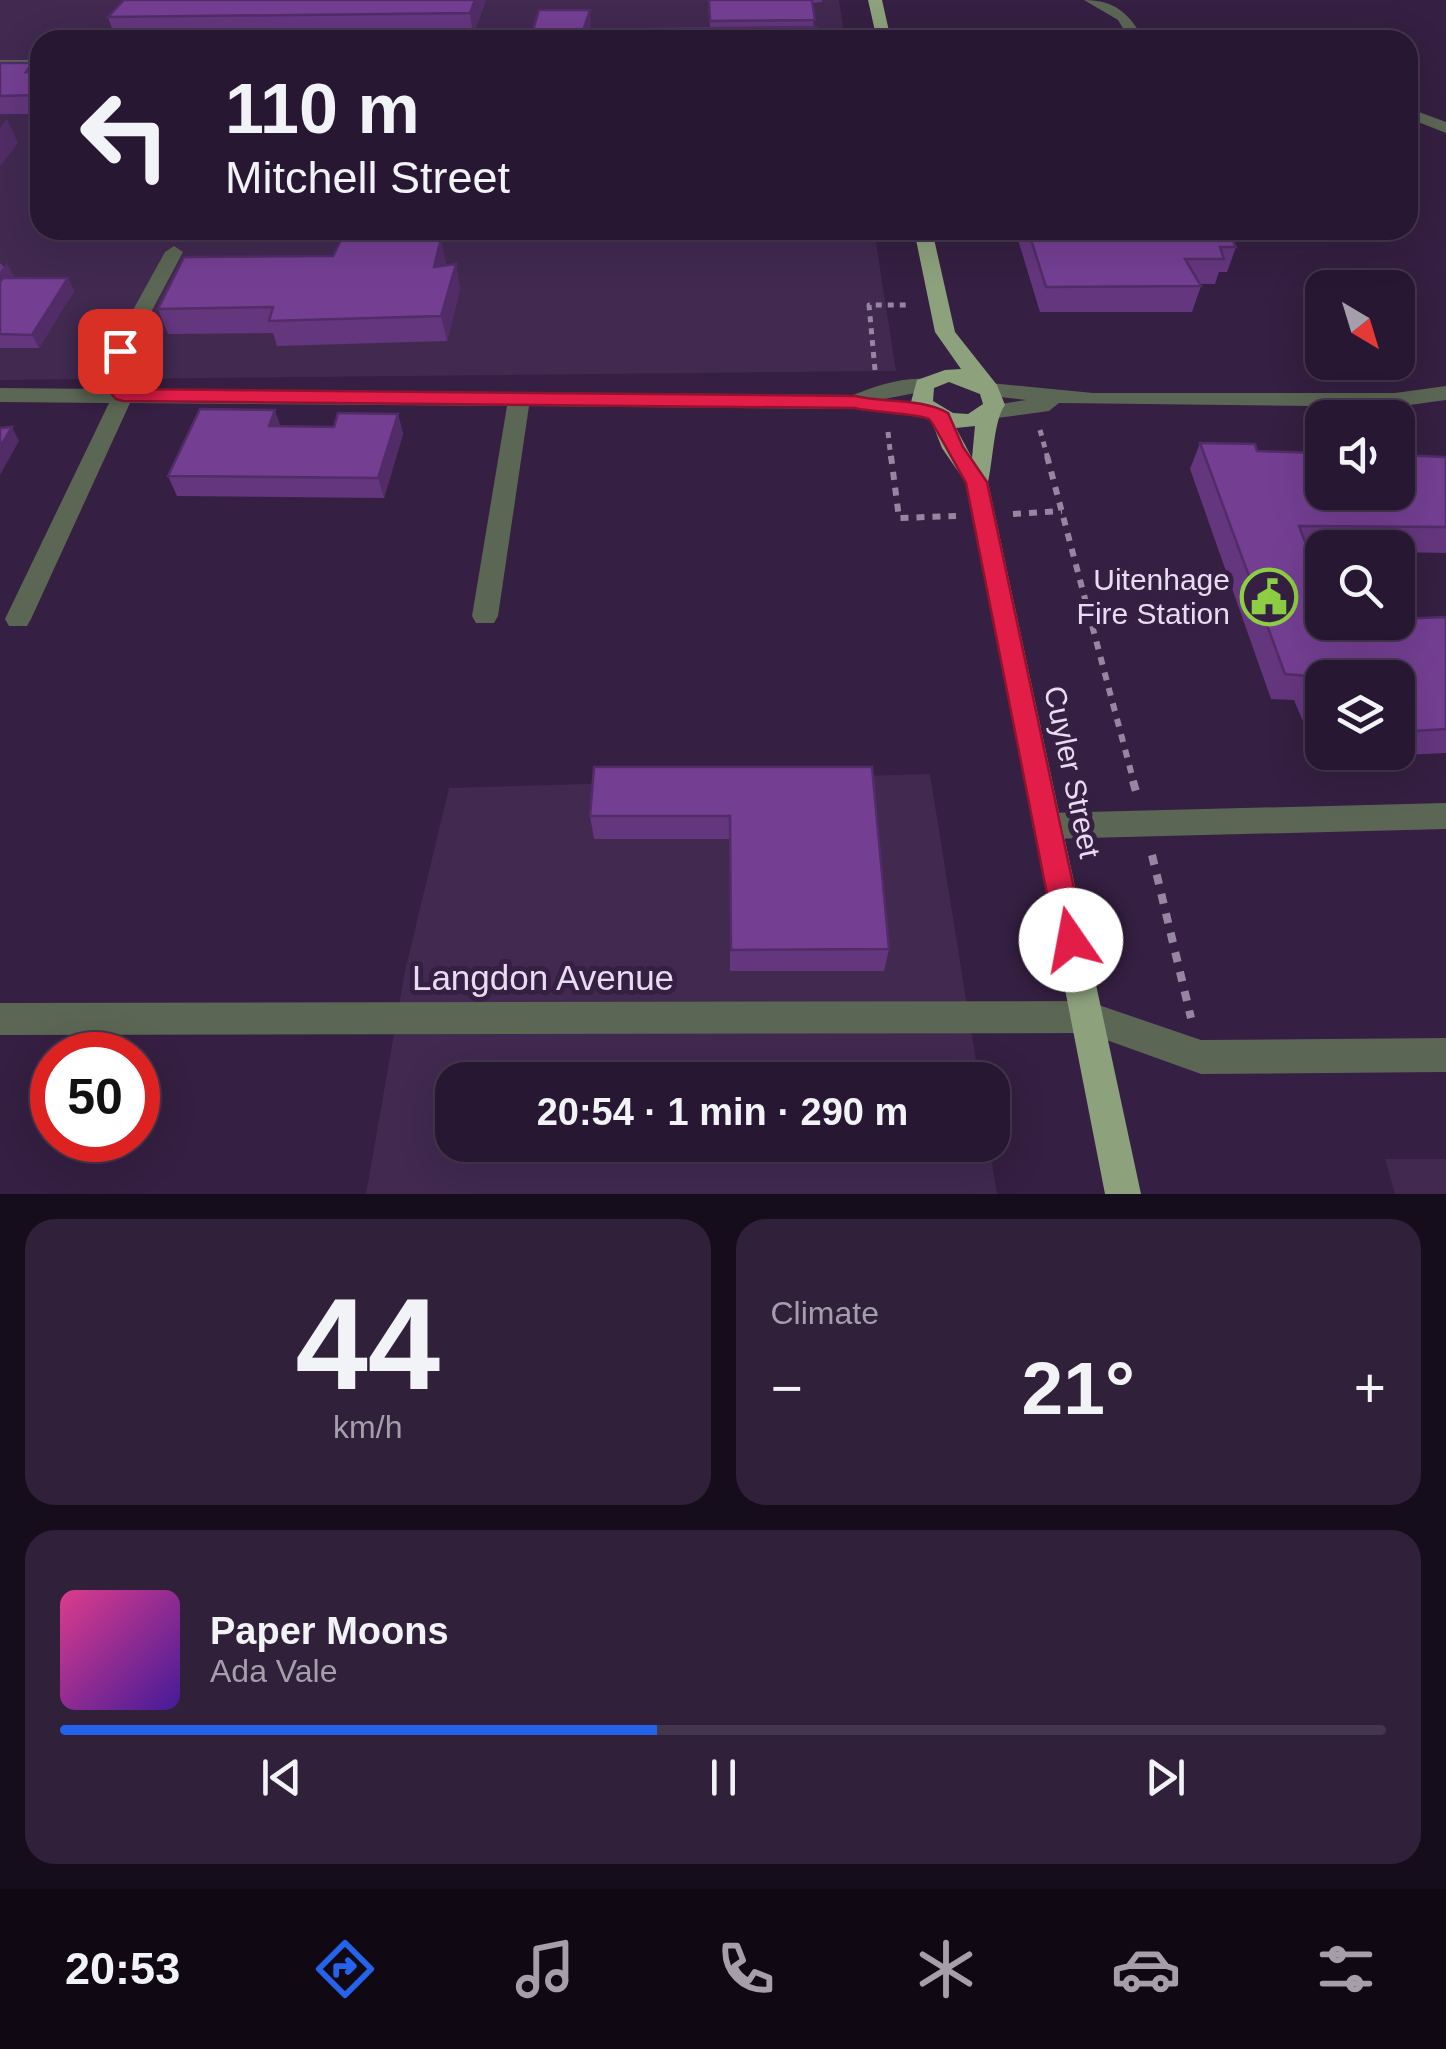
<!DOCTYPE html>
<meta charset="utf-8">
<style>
:root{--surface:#281732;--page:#30203a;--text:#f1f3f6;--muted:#a59fac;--line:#44364d;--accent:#2563eb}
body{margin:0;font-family:Arial,sans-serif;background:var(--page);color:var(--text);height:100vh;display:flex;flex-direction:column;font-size:38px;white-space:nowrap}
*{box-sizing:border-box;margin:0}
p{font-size:32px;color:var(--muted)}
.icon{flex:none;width:55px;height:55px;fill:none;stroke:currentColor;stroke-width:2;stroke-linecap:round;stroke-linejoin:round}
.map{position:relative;height:1194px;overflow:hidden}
.drawer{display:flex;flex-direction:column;gap:25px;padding:25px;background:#160d1c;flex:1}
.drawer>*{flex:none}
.guide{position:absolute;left:30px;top:30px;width:1388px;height:210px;border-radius:30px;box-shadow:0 10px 40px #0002,0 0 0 2px var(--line);background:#281732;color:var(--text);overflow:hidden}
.needle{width:65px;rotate:142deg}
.controls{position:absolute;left:1305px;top:270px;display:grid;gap:20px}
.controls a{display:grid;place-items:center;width:110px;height:110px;border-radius:20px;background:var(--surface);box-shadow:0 10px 40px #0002,0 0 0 2px var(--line);font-size:50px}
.speed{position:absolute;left:30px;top:1032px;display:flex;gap:20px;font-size:50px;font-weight:700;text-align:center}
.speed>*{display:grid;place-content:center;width:130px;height:130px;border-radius:50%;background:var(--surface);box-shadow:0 10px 40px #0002,0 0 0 2px var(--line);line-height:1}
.speed .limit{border:15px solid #d22;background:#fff;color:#111}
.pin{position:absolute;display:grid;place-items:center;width:85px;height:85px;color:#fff;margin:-42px;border-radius:20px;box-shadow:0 5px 15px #0006}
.me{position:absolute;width:110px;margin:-55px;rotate:348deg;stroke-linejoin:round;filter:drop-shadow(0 0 8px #0008)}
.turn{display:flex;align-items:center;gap:35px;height:210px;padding:0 30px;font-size:45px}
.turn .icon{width:130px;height:130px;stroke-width:2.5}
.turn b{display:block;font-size:70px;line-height:85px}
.big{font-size:75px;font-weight:800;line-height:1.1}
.drawer .tile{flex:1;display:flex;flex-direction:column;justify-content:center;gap:15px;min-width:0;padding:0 35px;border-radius:30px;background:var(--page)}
.drawer .dial{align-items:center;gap:0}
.dial b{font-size:130px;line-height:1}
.song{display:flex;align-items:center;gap:30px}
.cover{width:120px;height:120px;border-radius:15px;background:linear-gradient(135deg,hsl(330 70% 55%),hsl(260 70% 35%))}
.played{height:10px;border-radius:5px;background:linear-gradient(90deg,var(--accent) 45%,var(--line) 45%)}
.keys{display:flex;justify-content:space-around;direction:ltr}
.heat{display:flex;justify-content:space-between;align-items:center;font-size:55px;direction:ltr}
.drawer .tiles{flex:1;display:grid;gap:25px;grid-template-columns:1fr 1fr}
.tile:last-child{grid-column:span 2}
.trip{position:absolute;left:435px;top:1062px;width:575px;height:100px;border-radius:30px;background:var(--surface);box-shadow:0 10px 40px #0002,0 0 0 2px var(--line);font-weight:800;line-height:100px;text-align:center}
.tab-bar{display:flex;height:160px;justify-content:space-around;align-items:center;background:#100914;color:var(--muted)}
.tab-bar .icon{width:70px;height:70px}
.tab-bar .active{color:var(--accent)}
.tab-bar b{font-size:45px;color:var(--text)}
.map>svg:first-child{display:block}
.built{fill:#412950}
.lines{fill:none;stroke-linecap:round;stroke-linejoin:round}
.path-far2{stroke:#9786a2;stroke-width:5;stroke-dasharray:6 6;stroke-linecap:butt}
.path-far1{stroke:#9786a2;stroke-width:6;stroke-dasharray:8 8;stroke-linecap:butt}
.path{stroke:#9786a2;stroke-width:8;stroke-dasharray:10 10;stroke-linecap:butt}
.minor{fill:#5c6654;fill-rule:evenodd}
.major{fill:#8da17d;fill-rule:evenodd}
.wall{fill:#64367e;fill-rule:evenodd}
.shaded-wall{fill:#512c67}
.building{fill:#743f93;stroke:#512c67;stroke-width:2.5}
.route{fill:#e11d48;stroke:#92132f;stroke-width:2.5}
.labels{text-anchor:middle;stroke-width:10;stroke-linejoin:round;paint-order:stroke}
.poi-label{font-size:30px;fill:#e8dbf2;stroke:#351f42;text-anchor:end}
.street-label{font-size:30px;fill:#e8dbf2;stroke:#351f42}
.near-street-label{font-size:35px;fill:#e8dbf2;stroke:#351f42}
</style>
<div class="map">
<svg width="1446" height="1194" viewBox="0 0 1446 1194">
<rect width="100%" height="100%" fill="#351f42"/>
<path class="built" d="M0,0H839L845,40H40V230H874L896,371L0,380Z
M930,774L979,1080H452V1145H989L997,1194H366L405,971L449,788Z
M1385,1159H1446V1194H1395Z"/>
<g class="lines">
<path class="path-far2" d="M875,370L869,305H911
M1040,430L1048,459
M888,432L891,459"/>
<path class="path-far1" d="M891,456L899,518L956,516
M1047,456L1134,783
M1013,514L1062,511"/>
<path class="path" d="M1133,781L1137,795
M1152,855L1191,1018"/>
<path class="minor" d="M1084,0C1115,0 1130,14 1144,40H1130L1118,20Z
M0,60H40V70H0Z
M1408,108L1446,122V133L1408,118Z
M174,246L183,252L117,376L130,389L853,395C876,386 907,375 931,380L935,385L931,390L879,400L929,404L940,411L929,418L855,409L529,406L498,616L494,623H476L472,616L507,406L130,403L31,619L27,626H9L5,619L109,403L0,402V388L106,389L96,377L165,252Z
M990,383L1093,393H1395L1446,386V400L1395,407L1059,403L1049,411L990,419L982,417L979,412L982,407L1026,400L983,395L979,390Z
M1446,803V829L1047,839L1037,835L1032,826L1037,817L1047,813Z
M1087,1001L1201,1040L1446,1038V1072L1201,1074L1087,1033L0,1035V1003Z"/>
<path class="major" d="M868,0H882L891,40H877Z
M914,230H932L955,332L997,385L1005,405C994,419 993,461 988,482L1141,1194H1105L966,483L942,448L931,420L911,402L917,380L945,370L961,369L935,332ZM949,382L980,394L983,404L968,414L953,413L933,401L934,388ZM975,426L972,458L956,428Z"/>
</g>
<path class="wall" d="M486,0L473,35L116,40L108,17Z
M709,0H822V2L812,3L814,27L710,29Z
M0,63H32L36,72L40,71V114H0Z
M1015,230H1227L1236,247L1227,272H1219L1215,284H1199L1201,286L1192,312H1040Z
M0,263L14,276L13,278H68L74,291L39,348H0Z
M446,263L445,265L456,264L460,289L447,341L277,346L273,333L168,334L158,309Z
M398,414L403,434L384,498L177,496L168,476L334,427Z
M1200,443L1257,451L1446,457V553L1398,552V548H1322V552H1309L1322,622L1446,617V753L1319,759L1294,700L1271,699L1190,469ZM1322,678H1398V752H1322Z
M872,767L889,949L884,971H730V839H594L590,816Z"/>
<path class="shaded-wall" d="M475,0H486L473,35L470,13Z
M590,10L591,32L589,40H580Z
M7,119L18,143L0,166V128Z
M441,238L446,263L439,292L434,267Z
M7,263L14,276L0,294V272Z
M456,264L460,289L447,341L441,316Z
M68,278L74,291L39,348L32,335Z
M275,410L282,430L269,426Z
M398,414L403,434L384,498L378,478Z
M12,427L19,441L0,475V447Z"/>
<path class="building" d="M124,0H475L470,13L108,17Z
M709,0H812L815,20L710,21Z
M539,10H590L580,40H530Z
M816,27L818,40H643V29Z
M0,63H32L26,72L40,71V95L0,96Z
M1028,230H1227L1236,247H1220L1224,259H1185L1201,286L1046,287Z
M441,238L434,267L456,264L441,316L269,321L273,307L158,309L184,257L333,256L341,240Z
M3,278H68L32,335L0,334V282Z
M200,409L275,410L269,426L334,427L338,413L398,414L378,478L168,476Z
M12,427L0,447V428Z
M1200,443L1255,444L1257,451L1322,453V492H1398V455L1446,457V527L1299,526L1322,587V622H1398V619L1446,617V729L1398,732V678H1322V708L1308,676L1285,674Z
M594,767H872L889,949L731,950L730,816H590Z"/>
<path class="route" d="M120,345L130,351L116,376L128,389L855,396C885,403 921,398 948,413L963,447L987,482L1085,940L1081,950L1071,954L1061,950L1056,940L966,483C960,473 933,422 929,419C921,414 870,412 855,408L123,401L116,399L96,377L114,347Z"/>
<defs>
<g id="civic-ring" transform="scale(2.875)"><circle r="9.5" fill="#351f42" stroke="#8dce44" stroke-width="1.5"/><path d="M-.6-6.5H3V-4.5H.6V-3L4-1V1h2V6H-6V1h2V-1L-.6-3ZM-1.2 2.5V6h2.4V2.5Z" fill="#8dce44"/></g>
</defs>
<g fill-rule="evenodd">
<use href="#civic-ring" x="1269" y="597"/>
</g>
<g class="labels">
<g class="poi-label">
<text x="1230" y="590">Uitenhage<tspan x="1230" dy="34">Fire Station</tspan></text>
</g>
<g class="street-label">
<text transform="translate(1072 772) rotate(78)" y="10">Cuyler Street</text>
</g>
<g class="near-street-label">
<text x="543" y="990">Langdon Avenue</text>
</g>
</g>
</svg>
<div class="controls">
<a><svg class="needle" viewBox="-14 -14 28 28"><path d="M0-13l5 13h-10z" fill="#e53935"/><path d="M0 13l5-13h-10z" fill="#a59fac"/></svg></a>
<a><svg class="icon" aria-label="sound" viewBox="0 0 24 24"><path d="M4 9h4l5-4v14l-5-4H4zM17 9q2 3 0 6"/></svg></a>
<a><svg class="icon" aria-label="search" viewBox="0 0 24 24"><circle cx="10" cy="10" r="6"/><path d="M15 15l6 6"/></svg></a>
<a><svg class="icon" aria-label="layers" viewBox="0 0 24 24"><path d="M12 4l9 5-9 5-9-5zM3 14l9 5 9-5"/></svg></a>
</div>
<div class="speed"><div class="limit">50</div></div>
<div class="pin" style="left:120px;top:351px;background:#d93025"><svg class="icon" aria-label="arrive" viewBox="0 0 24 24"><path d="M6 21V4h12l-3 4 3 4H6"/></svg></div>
<svg class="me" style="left:1071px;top:940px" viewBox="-20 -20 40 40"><circle r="19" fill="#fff"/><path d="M0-13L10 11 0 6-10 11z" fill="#e11d48"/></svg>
<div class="trip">20:54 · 1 min · 290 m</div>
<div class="guide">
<div class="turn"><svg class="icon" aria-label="left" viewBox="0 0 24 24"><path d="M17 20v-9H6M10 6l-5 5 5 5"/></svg><div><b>110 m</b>Mitchell Street</div></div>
</div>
</div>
<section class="drawer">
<div class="tiles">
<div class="tile dial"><b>44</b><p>km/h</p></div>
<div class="tile"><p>Climate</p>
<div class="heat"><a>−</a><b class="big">21°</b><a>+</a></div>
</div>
<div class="tile">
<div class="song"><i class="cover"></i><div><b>Paper Moons</b><p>Ada Vale</p></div></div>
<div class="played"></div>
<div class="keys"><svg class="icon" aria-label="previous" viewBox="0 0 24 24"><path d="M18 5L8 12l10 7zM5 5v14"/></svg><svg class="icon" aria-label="pause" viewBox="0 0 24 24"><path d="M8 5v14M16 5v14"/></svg><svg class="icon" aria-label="next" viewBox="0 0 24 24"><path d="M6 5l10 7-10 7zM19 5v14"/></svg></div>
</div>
</div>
</section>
<nav class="tab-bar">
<b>20:53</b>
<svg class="icon active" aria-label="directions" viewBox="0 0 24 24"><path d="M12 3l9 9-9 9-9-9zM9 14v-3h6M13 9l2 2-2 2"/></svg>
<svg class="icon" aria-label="music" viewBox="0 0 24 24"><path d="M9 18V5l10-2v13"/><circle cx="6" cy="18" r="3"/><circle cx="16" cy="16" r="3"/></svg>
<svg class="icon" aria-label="phone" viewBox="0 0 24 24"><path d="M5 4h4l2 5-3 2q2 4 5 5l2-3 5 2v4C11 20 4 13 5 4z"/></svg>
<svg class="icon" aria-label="climate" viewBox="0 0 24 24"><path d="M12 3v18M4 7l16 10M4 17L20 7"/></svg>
<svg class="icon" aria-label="car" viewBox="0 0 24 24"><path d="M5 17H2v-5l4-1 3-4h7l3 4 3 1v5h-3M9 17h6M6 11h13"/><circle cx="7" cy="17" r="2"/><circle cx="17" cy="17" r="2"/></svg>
<svg class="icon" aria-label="filters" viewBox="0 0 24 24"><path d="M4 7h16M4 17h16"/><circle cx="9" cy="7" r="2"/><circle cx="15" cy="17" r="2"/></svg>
</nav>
